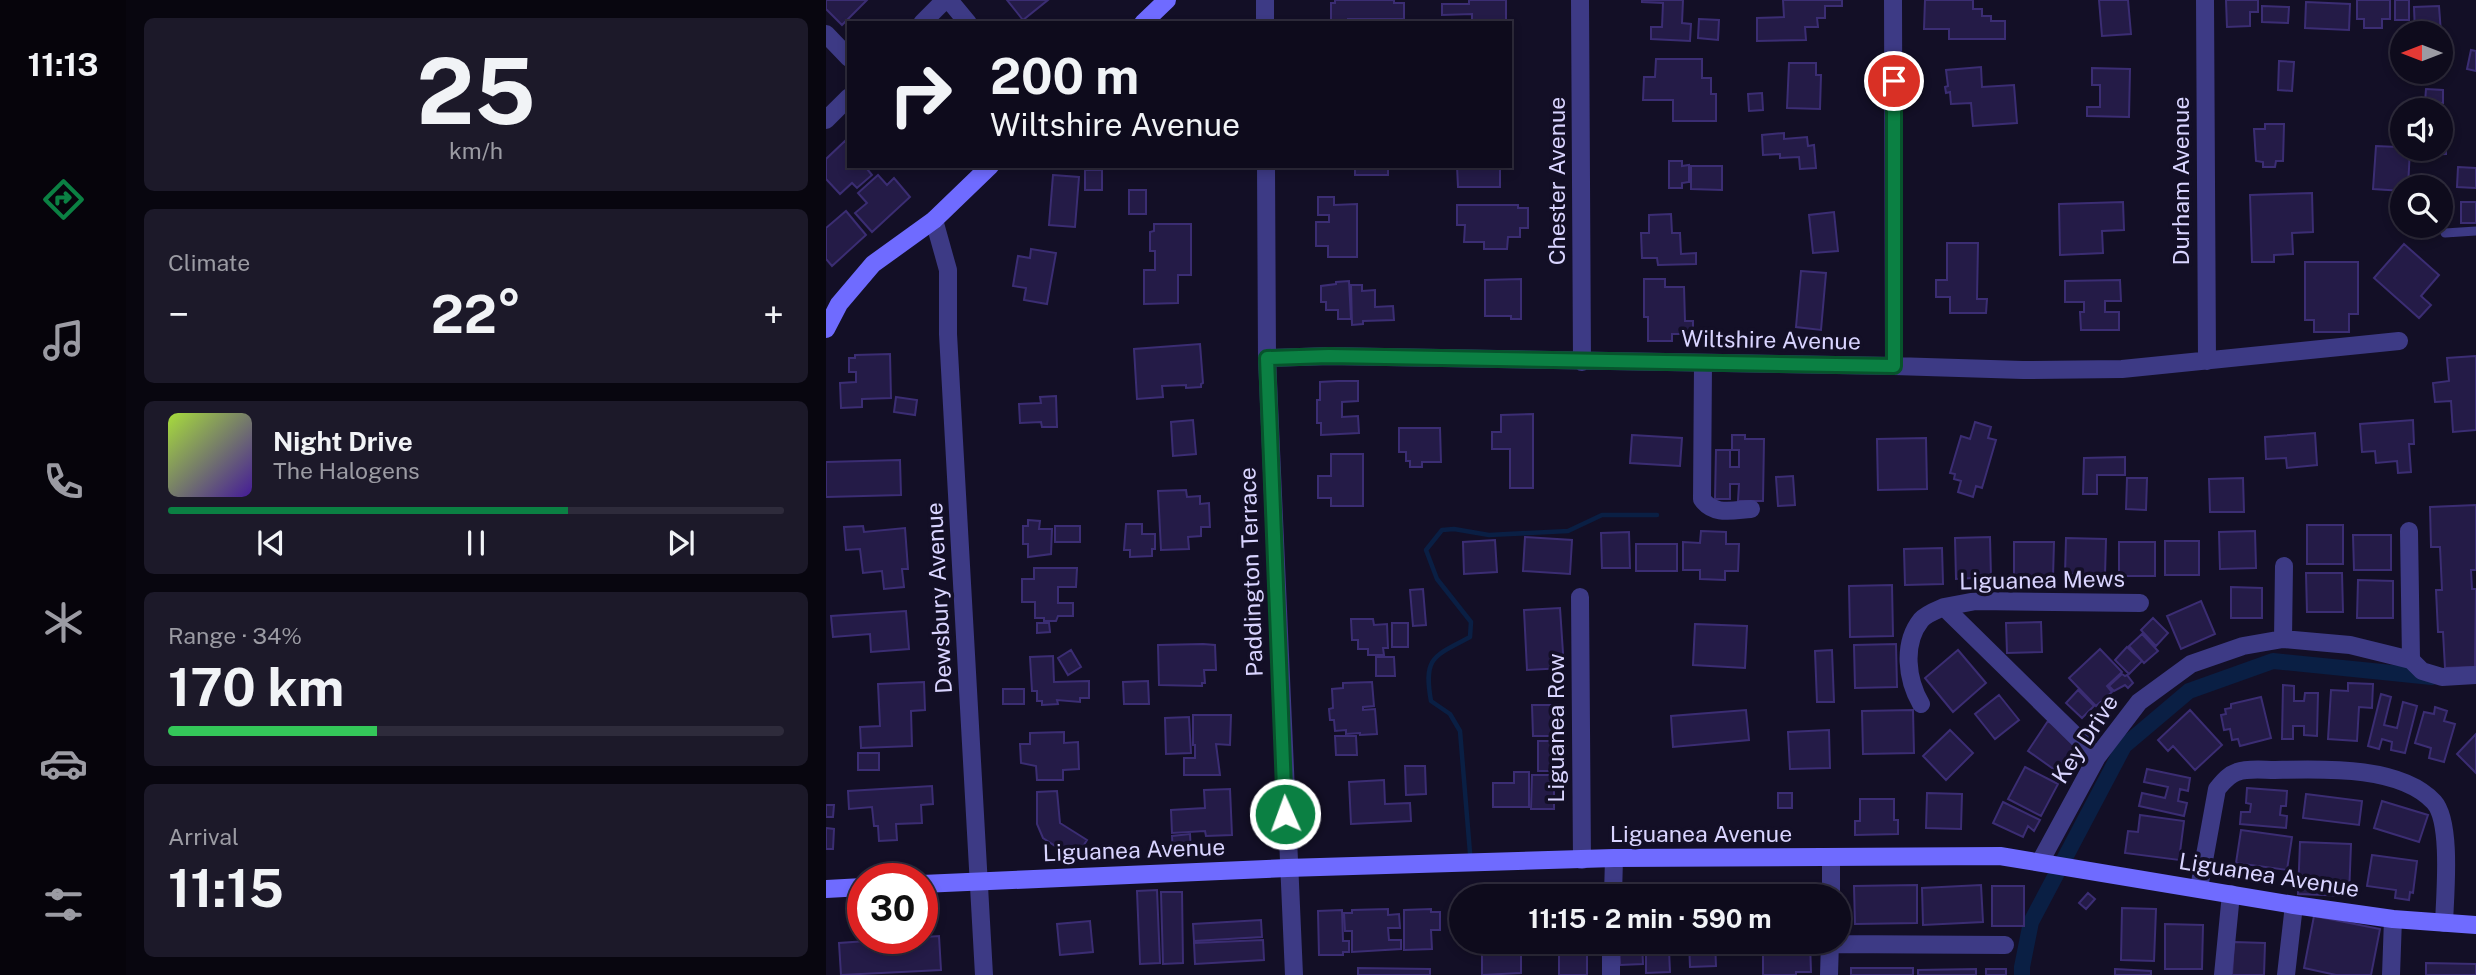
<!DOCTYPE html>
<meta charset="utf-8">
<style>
:root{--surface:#0e0b1c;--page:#1c1929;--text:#f1f3f6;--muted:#9b9ba3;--line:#2e2b3b;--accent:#0b8043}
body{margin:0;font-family:"Public Sans",sans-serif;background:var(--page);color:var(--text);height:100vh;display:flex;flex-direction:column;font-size:26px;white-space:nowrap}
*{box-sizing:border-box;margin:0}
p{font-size:23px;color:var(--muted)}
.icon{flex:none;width:38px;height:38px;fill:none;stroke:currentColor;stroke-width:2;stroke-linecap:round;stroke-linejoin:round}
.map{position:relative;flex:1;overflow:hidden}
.side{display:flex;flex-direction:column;gap:18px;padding:18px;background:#08060f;width:700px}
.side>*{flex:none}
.guide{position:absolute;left:21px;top:21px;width:665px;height:147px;border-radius:0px;box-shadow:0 4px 10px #0003,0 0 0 2px var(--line);background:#0e0b1c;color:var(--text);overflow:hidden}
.needle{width:46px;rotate:270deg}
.controls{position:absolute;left:1564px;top:21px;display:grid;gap:14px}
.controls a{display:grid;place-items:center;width:63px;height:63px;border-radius:50%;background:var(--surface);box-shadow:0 4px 10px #0003,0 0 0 2px var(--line);font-size:35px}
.speed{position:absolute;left:21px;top:863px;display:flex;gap:14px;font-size:35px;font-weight:700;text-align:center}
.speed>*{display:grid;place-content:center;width:91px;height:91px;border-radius:50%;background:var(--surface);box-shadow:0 4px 10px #0003,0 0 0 2px var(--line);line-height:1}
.speed .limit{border:10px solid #d22;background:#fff;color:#111}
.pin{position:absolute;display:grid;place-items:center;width:60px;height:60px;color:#fff;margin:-30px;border:4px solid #fff;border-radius:50%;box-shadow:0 2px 7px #0007}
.me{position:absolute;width:77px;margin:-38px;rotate:358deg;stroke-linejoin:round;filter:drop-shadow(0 0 5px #0008)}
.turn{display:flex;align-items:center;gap:24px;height:147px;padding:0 28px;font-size:32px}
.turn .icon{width:91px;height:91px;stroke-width:2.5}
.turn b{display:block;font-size:49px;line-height:60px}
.big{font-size:52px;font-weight:700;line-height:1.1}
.side .widget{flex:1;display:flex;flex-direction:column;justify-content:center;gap:10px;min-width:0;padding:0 24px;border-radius:10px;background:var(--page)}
.side .dial{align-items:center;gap:0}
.dial b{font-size:91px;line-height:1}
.song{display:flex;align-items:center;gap:21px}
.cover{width:84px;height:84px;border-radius:10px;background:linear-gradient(135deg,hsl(80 70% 55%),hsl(260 70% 35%))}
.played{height:7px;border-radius:4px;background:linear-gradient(90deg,var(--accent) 65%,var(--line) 65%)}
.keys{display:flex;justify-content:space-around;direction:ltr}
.heat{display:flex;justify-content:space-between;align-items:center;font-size:38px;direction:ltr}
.charge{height:10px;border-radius:5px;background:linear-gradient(90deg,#34c759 34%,var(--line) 0)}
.trip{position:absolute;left:623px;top:884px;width:402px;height:70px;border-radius:35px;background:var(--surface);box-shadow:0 4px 10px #0003,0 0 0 2px var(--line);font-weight:700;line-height:70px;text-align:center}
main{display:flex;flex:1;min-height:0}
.menu{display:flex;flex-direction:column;width:126px;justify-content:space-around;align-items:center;background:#06040b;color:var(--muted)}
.menu .icon{width:49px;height:49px}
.menu .current{color:var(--accent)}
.menu b{font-size:32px;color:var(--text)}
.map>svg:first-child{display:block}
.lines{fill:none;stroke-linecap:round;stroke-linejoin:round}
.stream{stroke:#0a1f44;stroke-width:4.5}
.canal{stroke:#0a1f44;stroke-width:16}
.building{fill:#241b47;stroke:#3b2d73;stroke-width:2}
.service{stroke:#3d3a85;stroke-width:9}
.minor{stroke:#3d3a85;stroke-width:18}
.secondary{stroke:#6f6bff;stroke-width:18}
.route-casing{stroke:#07532c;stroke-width:18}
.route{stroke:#0b8043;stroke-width:12}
.labels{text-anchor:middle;stroke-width:7;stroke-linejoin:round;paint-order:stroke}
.street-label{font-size:23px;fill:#d9d4ff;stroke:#130f26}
</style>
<main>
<nav class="menu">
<b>11:13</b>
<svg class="icon current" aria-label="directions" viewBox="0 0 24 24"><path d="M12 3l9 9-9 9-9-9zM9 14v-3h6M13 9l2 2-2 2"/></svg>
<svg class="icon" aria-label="music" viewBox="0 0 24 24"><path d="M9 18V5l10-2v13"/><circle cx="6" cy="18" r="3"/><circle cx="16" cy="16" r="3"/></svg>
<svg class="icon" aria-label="phone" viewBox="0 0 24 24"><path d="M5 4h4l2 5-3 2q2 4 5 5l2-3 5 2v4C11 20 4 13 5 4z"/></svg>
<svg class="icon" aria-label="climate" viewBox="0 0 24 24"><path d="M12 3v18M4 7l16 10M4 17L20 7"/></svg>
<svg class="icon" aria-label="car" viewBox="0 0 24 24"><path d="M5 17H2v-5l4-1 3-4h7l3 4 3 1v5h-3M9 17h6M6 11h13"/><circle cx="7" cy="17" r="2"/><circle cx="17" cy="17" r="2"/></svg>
<svg class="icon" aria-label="filters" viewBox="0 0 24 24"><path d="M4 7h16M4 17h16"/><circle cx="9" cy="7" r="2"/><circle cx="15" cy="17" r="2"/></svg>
</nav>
<section class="side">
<div class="widget dial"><b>25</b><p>km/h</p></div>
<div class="widget"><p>Climate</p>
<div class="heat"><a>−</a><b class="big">22°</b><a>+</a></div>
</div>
<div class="widget">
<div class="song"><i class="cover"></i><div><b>Night Drive</b><p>The Halogens</p></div></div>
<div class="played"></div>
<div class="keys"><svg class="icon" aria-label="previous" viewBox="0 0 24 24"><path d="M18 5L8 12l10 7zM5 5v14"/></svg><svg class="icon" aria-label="pause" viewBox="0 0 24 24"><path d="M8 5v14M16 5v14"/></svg><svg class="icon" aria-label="next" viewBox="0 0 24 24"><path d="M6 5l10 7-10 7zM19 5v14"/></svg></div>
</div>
<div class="widget"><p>Range · 34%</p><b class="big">170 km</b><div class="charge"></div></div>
<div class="widget"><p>Arrival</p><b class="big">11:15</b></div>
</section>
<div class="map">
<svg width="1650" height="975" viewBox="0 0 1650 975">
<rect width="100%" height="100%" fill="#130f26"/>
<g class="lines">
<path class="stream" d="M644,853L634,731L624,714L605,701C597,657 608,656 644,637L645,622L611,579L600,550L616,530L628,529L663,535L742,531L776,515H831"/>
<path class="canal" d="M1196,975V967L1205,922L1298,746L1363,691L1447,661L1606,677"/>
</g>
<path class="building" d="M0,0H41L16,25L0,9Z
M181,0H222L197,20Z
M509,0H568V3H578V19H522V23H509V20H505V3H509Z
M643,0H680V23H646V14L616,15V4H643Z
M816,0H857L856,23L865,24L864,41L825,39V27H836L837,3L816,2Z
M957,0H1016V6H999V18H991L992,27H979L980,40L931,41V18L958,17Z
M1099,0H1147V9H1156V16H1165V21H1179V39H1123V29H1098Z
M1273,0H1302L1305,34L1276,36Z
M1400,0H1432V12H1424V26L1401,27Z
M1531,0H1564V19H1556V28H1538V19H1531Z
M1569,0H1583V20H1569Z
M1480,2L1524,4L1523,30L1479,28Z
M1436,6L1463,7L1462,23L1436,22Z
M1613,6L1615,33H1589L1588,7Z
M873,19L893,20L892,40L872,38Z
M1645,50L1650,51V71L1641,69Z
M830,59H876V78H885V94H890V121H847V100H817L818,77H829Z
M1453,61L1468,62L1466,91L1452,90Z
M963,63H990V75H995L994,109L961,108Z
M1155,67L1156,87L1188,85L1191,123L1147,126L1145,103L1125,104L1124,92L1120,93L1119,87L1122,86L1120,70Z
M1266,68L1304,69L1303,117L1261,116V107H1274V85H1266Z
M1600,89L1617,90V103L1599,102Z
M936,93L937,110L923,111L922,94Z
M1439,124H1458L1457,161H1450L1449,167H1437V162L1430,161L1428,129H1439Z
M1615,129H1619L1620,154L1596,155V149H1615Z
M958,133V139L981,137L982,146L988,145L990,168L974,169L973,157L954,158V154L937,155L936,135Z
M1573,136H1577V149H1584L1582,187H1577V191L1547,189L1550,146L1572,147Z
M19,141L23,145V166H42L41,169L46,175L31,188L26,183L14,194L0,179V159Z
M843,161H856V166L863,165V182L856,183V188H843Z
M562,166V175H529V167H524Z
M631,166H674V187H632Z
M865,166H896V190L865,189Z
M1632,167L1650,168V188L1631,187Z
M259,170H276V190H259Z
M52,175L61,185L68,178L84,197L46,232L29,213L41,203L32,193Z
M227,175L253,177L249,227L223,225Z
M303,190H320V214H303Z
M1486,193L1487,232L1466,233L1467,254L1448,255V262H1426L1424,195Z
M492,197H508V205L531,204V257H502V246H490V222H503V215H492Z
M1297,202L1298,230L1276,231L1277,253L1234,255L1233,204Z
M1635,202H1650V223H1635Z
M631,205H692V208H702V228H694V237H682L681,249H658V242H638L639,225H631Z
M20,211L40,235L6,266L0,259V228Z
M1008,212L1012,251L987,253L983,215Z
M845,214L846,233H854L855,254L870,253V264L832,265L831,258H816L815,233H823V215Z
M328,224H365V275H352V303L318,304V270H329V251H324V232L328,231Z
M1121,243H1152L1151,299H1161L1160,313H1124V297H1110V280H1121Z
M1578,244L1613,275L1595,296L1605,305L1593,318L1548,278Z
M205,249L230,253L221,304L198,300L200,288L187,286L192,256L204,258Z
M1479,262H1532V314H1523V332H1488V320H1479Z
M975,271L1000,273L995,330L970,327Z
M695,279V319H685V316H659V280Z
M818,279H839V287H858L859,321H867V334H846V341H822V317H818Z
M1294,280L1295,301H1279V312H1293V330H1255L1254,312H1258V302H1239V281Z
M523,281L525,319H512V310H500V302H495V286L510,284V282Z
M525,285H536V291L549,290V307L567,306L568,320L537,321V324L526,325Z
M374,344L377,383L375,384V387L360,388V385L336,386L337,397L311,399L308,349Z
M64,354L65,398L36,399V407L15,408L14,383L30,382V372H23V358H29V355Z
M1650,356V430L1627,432L1625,401L1609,402L1607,383L1623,381L1621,358Z
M512,381H532V401L516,402V417L532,416L533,433L495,435V423H491V400H494V382Z
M230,396L231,427H216L215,422L194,423L193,404L215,403L214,397Z
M70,397L91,400L89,415L68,412Z
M707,414V488H684V449H666V432H675V415Z
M367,420L370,454L347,456L345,422Z
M1587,420L1588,444H1583L1585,472L1572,473L1571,461L1550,463L1549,451L1536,452L1534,424Z
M1149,422L1165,427L1162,438L1170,440L1156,488L1150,486L1147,497L1132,492L1135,481L1128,479L1129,474L1124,473L1135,436L1144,439Z
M573,428H614L615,462H596V467H584V461H580V452H573Z
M1489,433L1491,465L1461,468L1460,458L1440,459L1439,437Z
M806,435L856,438L854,466L804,463Z
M906,435H919V439H938L937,501H912L913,484H904V499H889L890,450H904V467H913V450H906Z
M1100,438L1101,489L1052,490L1051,439Z
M505,454H537V506H505V498H492V476H505Z
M1299,457V475H1271V494H1257L1258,458Z
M74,460L75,495L0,497V462Z
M967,476L969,505L952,506L950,477Z
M1301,478H1321L1320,510L1300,509Z
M1417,478L1418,512H1384L1383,479Z
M360,490L361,497L374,496V504L383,503L384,527H375V536L362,537L363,549L335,550L332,491Z
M1650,505V570H1645L1646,589H1650L1649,667L1619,668L1617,632H1612L1610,590H1616L1614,547H1605L1604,507Z
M202,520L214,521L213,529H226L225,554L202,557V544H197V526H202Z
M300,524H316V534H329V549H326V556L304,557V550H298Z
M1481,525H1517V564H1481Z
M37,526L38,532L79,528L82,569H76L78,587L58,589L56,571L37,573L34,549L20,550L18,527Z
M229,526H254V542H229Z
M875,531L900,532V544H913L912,571H899V580L874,579V570H857V542L874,543Z
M1429,531L1430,568L1394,569L1393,532Z
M803,532L804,568H776L775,533Z
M1527,535H1565V570H1528Z
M699,537L746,540L744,574L697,571Z
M1164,537L1165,577L1130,579L1129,538Z
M1240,538L1280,539L1279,575L1239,574Z
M669,540L671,572L638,574L637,542Z
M1339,541H1373V575H1339Z
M1188,542H1228L1227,578L1188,577Z
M1293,542H1329V576H1293Z
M810,544H851V571H810Z
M1116,548L1117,584L1079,585L1078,549Z
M208,568H251L250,587H232V603H247V616H232L230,621H218V618H209V602H196V579H208Z
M1480,573H1516L1517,612H1481Z
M1532,580L1567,581V618H1531Z
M1066,585L1067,636L1024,637L1023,586Z
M1405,587L1436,588V618H1405Z
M597,589L600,625L587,626L584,590Z
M1375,601L1389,634L1355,649L1341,616Z
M734,608L738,668L701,670L698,610Z
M80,611L83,649L45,652L44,634L7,637L5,616Z
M1327,618L1342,633L1330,646L1315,630Z
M525,619H547L548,625L561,624L562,648H557L558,655H542V649H532V640H526Z
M1215,622L1216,652L1181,653L1180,623Z
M211,623H223L224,632L211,633Z
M566,623H582V647H566Z
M869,624L921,626L919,668L867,665Z
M1316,634L1332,651L1318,663L1303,646Z
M377,644L389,645L390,670H378L379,683H376V686L333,685L332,645Z
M1070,644L1071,687L1029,688L1028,645Z
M1301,647L1316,661L1303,674L1289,660Z
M1274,649L1296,672L1281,686L1286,692L1270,706L1243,678Z
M245,650L255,667L242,675L232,658Z
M1006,650L1008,702H991L989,651Z
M1132,650L1160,683L1127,712L1099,678Z
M227,656L228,682L263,681V698H254V702L231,700L232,704L216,705V701H211V691H206L204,657Z
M550,657H568L569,676H550Z
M1296,674L1299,676L1301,675L1307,683L1302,688L1299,685L1288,691L1283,686Z
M322,681L323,704H298L297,682Z
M98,682L99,710L85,711L86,746L35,748L34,727L54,726L52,684Z
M546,682L548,706L537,707V710L549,709L551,734L534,735V733L520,734V730L509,731L508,720H504L503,709L507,708L506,689L517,688V683Z
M1522,683L1547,684L1546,708L1533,707L1531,741L1502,739L1505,690L1522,691Z
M1457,685L1468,686V701H1478L1479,693H1492L1491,736L1478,735V726H1467V739H1456Z
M177,689H198V704H177Z
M1252,690L1268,706L1256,718L1240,703Z
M1555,694L1565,697L1558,725L1571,728L1577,702L1591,706L1579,753L1565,750L1566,742L1556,739L1553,749L1542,746Z
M1173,695L1193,720L1169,739L1149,714Z
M1435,697L1445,738L1414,746L1412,739L1406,740L1404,729L1398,730L1395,715L1400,714L1399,709L1405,708V704Z
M706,705H733V736H707Z
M1609,707L1621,711L1618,721L1629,724L1618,762L1603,758L1605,748L1589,743L1598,712L1608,714Z
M920,710L923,740L847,747L845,716Z
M1087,710L1088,753L1037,754L1036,711Z
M1364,710L1396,745L1369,770L1347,746L1342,751L1332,740Z
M367,715H405L404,745L390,744L394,775H358V758H369V745H367Z
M363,717L365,753L340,754L339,718Z
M1222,721L1256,745L1236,775L1202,751Z
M1003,730L1004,768L964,769L962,732Z
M1124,730L1147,753L1120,780L1097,756Z
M238,732V743L252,742L253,769L237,770V780H211L210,766L195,763L194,744H204V733Z
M1650,734V773L1631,754Z
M509,736H530L531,755H510Z
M712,741H727V771H712Z
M32,753H53V770H32Z
M579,766H599L600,794L580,795Z
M1199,767L1232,784L1215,816L1182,799Z
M1321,769L1364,778L1362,791L1354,789L1352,801L1361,803L1358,816L1313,806L1316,793L1339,798L1342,787L1318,782Z
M688,772H703V807H667V783H688Z
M706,775H728V809H705Z
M558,780L559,804L584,803L585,821L525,824L523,782Z
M106,786L107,804L95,805L96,823L70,824L71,840L53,841L52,826H48L46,807L23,809L22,791Z
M1421,788L1461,791L1460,806H1455L1454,815L1461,816L1460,828L1414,824L1415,812H1424L1425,804L1420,803Z
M404,789L406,835L380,836L379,831L346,833L345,810L379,808L378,790Z
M231,791L234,823L261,840L249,859L217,838L211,824V792Z
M952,793H966V808H952Z
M1101,793L1136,794L1135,829L1100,828Z
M1480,794L1536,801L1533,825L1477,818Z
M1034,799H1068V820H1072V834L1029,835V821H1034Z
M1556,801L1602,815L1593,842L1548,828Z
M1177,802L1214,820L1208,831L1202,826L1197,837L1167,823Z
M0,805H8L7,817H0Z
M1314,815L1358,821L1353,860L1299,853L1302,831L1312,832Z
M0,828L8,829L7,849H0Z
M1415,830L1466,837L1461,870L1410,863Z
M364,834L365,852L347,853L346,836Z
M1474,842L1525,844L1523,896L1472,894Z
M1546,855L1591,861L1587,893L1584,892L1583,900L1569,898L1570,890L1541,886Z
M1091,885V923L1029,924L1028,886Z
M1155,885L1157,922L1097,925L1096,888Z
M1166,886H1198V926H1166Z
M331,890L334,963L314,964L311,891Z
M335,892H356L357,963L337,964Z
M1262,893L1269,899L1260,909L1253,903Z
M1296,908L1330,909L1328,961L1295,960Z
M562,909V915L573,914L574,928H562L563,940H575V949L526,952V931H519L518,913H526V910Z
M605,909V912H614V930H605L606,949L578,950V910Z
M516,910L517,941H523V952H517V955H493L492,911Z
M1488,916L1554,929L1545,975H1510L1478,968Z
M435,920L436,937L368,941L367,924Z
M264,921L267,952L234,955L231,924Z
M1339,924L1377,925L1376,969H1339Z
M113,936L115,970L15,975L13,943Z
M437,940L438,960L369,964L368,943Z
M656,942H695V973L656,975Z
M793,942H816L817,964L794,965Z
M863,942H889L890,966L864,967Z
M937,942H984L985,972H970V975H937Z
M1408,942L1439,943L1438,975H1406Z
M733,947H761V975H733Z
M820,950H843L844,972L820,973Z
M1600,963L1650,964V975H1600Z
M532,968L604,969V975H532Z
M1025,968H1087V975H1025Z
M1150,969V975H1092V970Z
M1160,969H1180V975H1160Z
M1289,969L1325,971V975H1289Z"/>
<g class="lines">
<path class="service" d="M1619,233L1650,231"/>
<path class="minor" d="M123,0L142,23
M439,0V23
M754,0L756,362
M1067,0L1068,366
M1379,0L1381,361
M96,23L119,0
M0,34L23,58
M0,120L23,97
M440,166L441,358L468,975
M108,220L122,270V334L158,975
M441,358L503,356L1068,366L1197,370L1296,369L1573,341
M877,364L876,499C887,516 908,510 925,509
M1583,531L1585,660
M754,597L756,860
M1457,639L1458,566
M1095,704C1081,680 1076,644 1095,620C1100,614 1111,610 1118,607
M1271,757L1118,607L1150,601L1314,603
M1214,862L1271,757L1313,702L1365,664L1417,646L1457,639L1524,645L1585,660L1596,671L1616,677L1650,675
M1373,888L1391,789C1397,782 1402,775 1411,772C1422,768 1437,770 1449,770C1495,769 1574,765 1608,802C1626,822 1619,895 1618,923
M787,896L788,858
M1005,896V858
M1004,944L1179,945
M785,975V942
M1003,975L1004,942
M1397,975L1405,894
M1460,975L1468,905
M1565,975L1567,919"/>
<path class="secondary" d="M317,23L341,0
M0,329L13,304L47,264L108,220L164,166
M96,884L461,868L788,858L1174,856L1468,905L1567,919L1650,925
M0,889L37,887"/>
</g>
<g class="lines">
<g class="route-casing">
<path id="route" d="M459,814L441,358L503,356L1068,366V81"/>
</g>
<use href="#route" class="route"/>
</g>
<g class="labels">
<g class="street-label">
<text transform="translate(731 181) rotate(-90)" y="8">Chester Avenue</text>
<text transform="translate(1355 181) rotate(-90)" y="8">Durham Avenue</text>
<text transform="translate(945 340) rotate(1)" y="8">Wiltshire Avenue</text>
<text transform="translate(425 572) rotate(-92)" y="8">Paddington Terrace</text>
<text transform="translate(1216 580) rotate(-1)" y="8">Liguanea Mews</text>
<text transform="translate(113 598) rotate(-93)" y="8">Dewsbury Avenue</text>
<text transform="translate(730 728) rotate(-90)" y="8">Liguanea Row</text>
<text transform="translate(1259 739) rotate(-57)" y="8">Key Drive</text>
<text x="875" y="842">Liguanea Avenue</text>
<text transform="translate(308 850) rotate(-2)" y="8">Liguanea Avenue</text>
<text transform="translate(1443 875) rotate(9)" y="8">Liguanea Avenue</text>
</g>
</g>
</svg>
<div class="controls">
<a><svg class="needle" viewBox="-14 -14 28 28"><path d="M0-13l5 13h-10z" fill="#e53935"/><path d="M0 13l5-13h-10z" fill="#9b9ba3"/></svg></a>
<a><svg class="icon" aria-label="sound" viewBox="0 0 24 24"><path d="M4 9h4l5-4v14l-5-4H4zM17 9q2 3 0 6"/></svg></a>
<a><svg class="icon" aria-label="search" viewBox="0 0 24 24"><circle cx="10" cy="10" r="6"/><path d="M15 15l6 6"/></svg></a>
</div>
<div class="speed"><div class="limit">30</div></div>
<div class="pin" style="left:1068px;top:81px;background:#d93025"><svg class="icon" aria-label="arrive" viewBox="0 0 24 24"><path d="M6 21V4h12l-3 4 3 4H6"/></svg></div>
<svg class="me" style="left:459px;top:814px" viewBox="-20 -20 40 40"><circle r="17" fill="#0b8043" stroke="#fff" stroke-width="3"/><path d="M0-11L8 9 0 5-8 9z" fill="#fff"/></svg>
<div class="trip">11:15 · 2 min · 590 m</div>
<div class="guide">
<div class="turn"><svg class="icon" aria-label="right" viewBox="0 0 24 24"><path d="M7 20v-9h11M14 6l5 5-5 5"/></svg><div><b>200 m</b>Wiltshire Avenue</div></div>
</div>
</div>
</main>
